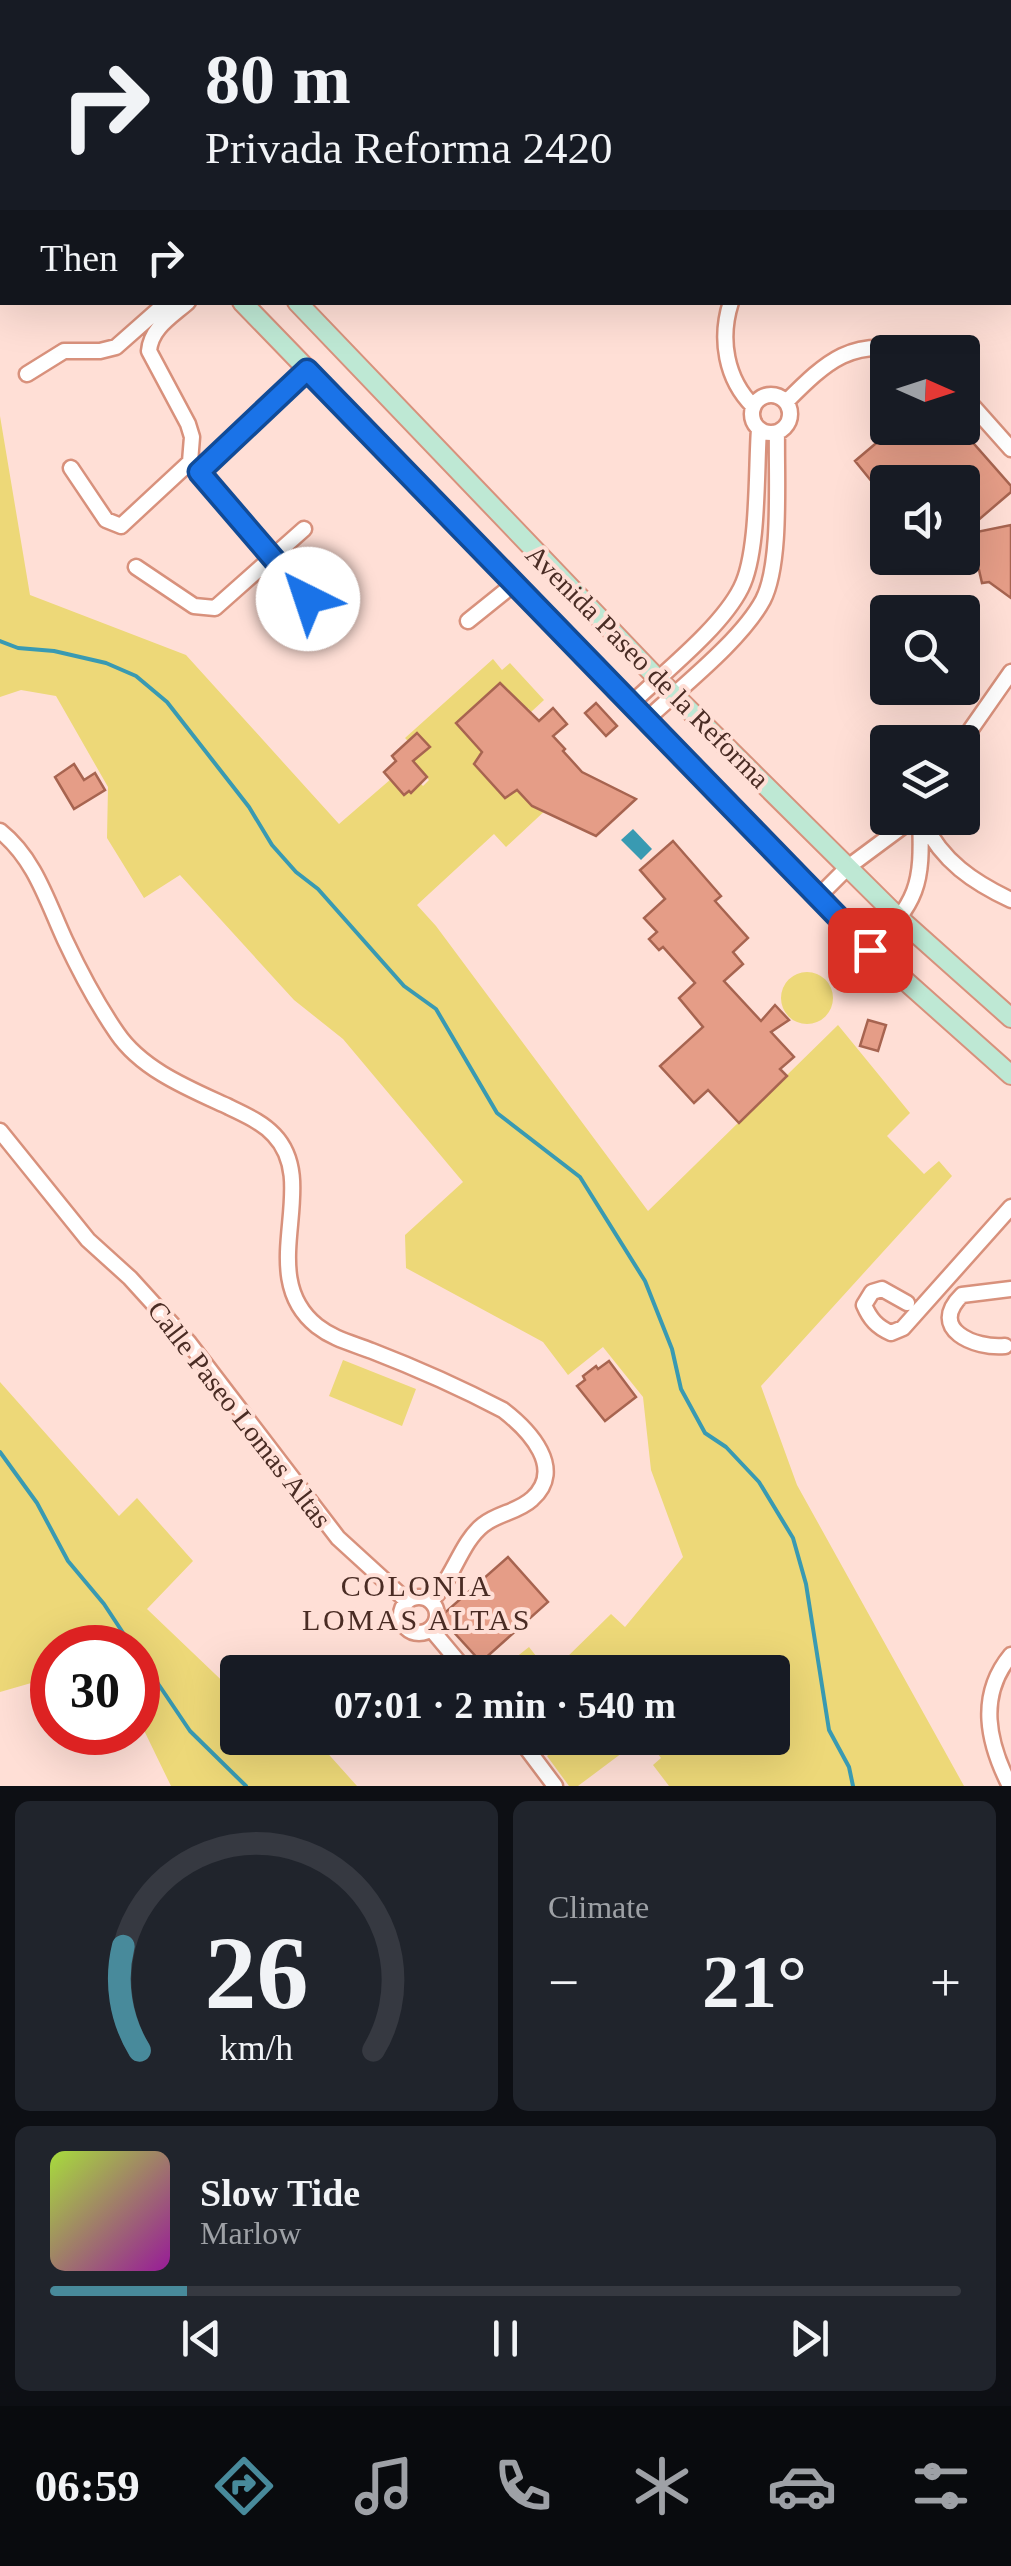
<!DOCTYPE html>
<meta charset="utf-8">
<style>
:root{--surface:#171b24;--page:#20242c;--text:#f1f3f6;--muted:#9ea1a6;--line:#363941;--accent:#488a9b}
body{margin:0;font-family:"Times New Roman",serif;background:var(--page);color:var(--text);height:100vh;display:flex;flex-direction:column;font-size:38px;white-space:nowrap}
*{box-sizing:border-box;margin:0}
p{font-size:32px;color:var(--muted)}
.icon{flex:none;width:55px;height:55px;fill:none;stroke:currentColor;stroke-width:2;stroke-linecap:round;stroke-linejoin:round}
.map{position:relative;height:1786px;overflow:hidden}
.panel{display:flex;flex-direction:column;gap:15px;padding:15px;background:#0d0f14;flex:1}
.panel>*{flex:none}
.top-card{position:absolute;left:0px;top:0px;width:1012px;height:305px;box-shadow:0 10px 40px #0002;background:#171b24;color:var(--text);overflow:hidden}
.needle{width:65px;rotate:93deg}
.controls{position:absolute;left:870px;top:335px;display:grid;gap:20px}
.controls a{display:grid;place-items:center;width:110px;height:110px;border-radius:10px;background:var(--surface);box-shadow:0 10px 40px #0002;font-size:50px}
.speed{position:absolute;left:30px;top:1625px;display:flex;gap:20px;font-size:50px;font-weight:700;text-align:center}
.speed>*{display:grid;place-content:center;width:130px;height:130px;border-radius:50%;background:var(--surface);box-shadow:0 10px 40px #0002;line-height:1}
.speed .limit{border:15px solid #d22;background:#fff;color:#111}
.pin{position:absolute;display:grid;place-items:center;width:85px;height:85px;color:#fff;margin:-42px;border-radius:20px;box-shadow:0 5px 15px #0006}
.me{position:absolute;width:110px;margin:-55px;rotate:319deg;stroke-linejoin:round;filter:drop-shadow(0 0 8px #0008)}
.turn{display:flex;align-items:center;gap:35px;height:210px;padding:0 40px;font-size:45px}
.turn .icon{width:130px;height:130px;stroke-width:2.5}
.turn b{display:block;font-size:70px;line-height:85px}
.then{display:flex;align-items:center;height:95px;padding:0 40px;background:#0003;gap:20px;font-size:38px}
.big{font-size:75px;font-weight:800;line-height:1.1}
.panel .tile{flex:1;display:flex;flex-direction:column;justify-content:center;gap:15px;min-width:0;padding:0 35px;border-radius:15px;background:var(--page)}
.panel .dial{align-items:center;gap:0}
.dial svg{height:260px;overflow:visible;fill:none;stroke:var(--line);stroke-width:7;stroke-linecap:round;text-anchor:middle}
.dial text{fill:var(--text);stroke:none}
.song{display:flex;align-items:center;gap:30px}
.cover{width:120px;height:120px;border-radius:15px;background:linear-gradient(135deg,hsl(80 70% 55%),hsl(300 70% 35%))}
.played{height:10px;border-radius:5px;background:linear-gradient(90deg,var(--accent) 15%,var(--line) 15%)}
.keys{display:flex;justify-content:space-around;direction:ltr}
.heat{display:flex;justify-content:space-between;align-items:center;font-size:55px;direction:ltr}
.panel .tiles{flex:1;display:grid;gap:15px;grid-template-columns:1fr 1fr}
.tile:last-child{grid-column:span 2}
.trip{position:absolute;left:220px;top:1655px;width:570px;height:100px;border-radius:10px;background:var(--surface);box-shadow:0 10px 40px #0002;font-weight:800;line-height:100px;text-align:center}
.menu{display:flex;height:160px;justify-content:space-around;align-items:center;background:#090b0e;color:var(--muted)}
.menu .icon{width:70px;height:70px}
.menu .selected{color:var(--accent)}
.menu b{font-size:45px;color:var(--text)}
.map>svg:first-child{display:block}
.green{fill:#edd878}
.water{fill:#399ab2}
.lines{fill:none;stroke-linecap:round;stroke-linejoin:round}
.stream{stroke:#399ab2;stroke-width:4}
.building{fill:#e59d87;stroke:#a76450;stroke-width:2.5}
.service-casing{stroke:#d8917c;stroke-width:11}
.minor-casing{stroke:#d8917c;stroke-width:19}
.secondary-casing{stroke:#d8917c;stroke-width:22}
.service{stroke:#fff;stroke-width:6}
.minor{stroke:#fff;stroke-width:14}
.secondary{stroke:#bee8d4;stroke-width:18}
.route-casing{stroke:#114b97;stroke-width:25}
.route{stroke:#1a73e8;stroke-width:18}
.labels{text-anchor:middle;stroke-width:8;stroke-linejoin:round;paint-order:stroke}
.street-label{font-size:28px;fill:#4a2c24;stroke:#ffdfd6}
.neighbourhood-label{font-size:30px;letter-spacing:2.5px;fill:#4a2c24;stroke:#ffdfd6}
</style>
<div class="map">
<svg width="1011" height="1786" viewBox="0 0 1011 1786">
<rect width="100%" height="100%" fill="#ffdfd6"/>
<path class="green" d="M0,416L30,595L186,655L339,824L391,779L419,782L423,786L429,780L408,756L416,749L422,754L429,746L417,733L408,741L405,738L493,659L502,670L510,663L544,700L531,712L528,708L525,710L500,683L457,723L482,752L474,764L514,792L517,790L549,807L506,847L494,834L417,905L436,926L648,1211L838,1025L910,1113L887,1136L924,1174L939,1161L952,1176L761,1386L797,1485L964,1786H669L653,1765L661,1758L646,1738H772V1672H573L563,1661L611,1614L625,1627L683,1557L651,1470L643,1397L603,1347L568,1375L543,1342L406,1268L405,1235L463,1182L343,1039L294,1000L180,875L144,898L107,838L108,787L56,696L21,690L0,697Z
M781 998a26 26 0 1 1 52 0a26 26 0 1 1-52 0Z
M343,1360L416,1389L402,1426L329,1396Z
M0,1382L119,1516L137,1498L193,1561L147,1609L237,1695L238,1738H314L357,1786H171L138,1718V1648H52V1677L0,1692Z
M529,1647L547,1670L543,1672H497Z
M571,1738H642L578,1786H569L547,1756Z"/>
<path class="water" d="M633,829L652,849L641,860L621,840Z"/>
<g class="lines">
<path class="stream" d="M0,641L18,648L54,651L106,663L136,676L167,702L249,807L272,845L296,872L318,889L404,986L436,1009L497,1113L580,1177L645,1281L672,1349L681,1389L705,1433L726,1447L759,1482L793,1538L806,1584L829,1730L849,1767L853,1786
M0,1452L37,1503L68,1561L104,1604L133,1648
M138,1654L190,1731L246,1786"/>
</g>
<path class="building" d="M894,428H960L1011,486V492L962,534V482H888V488H877L855,461Z
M1011,525V598L989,582L982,583L979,570L962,565V535Z
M500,683L539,721L553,708L567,724L553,736L565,749L563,751L582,772L636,799L596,836L532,806L517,790L505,798L474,764L482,752L456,723Z
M596,703L617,726L606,736L585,713Z
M417,733L430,747L413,761L427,777L411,793L409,791L404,795L384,772L396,761L392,756Z
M74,764L84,780L95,773L105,790L74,809L55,777Z
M673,841L721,896L715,901L748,938L733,952L743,964L724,981L761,1021L775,1005L789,1020L771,1032L794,1057L780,1069L787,1076L739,1123L708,1090L694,1103L660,1066L703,1027L679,998L695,983L663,947L659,950L649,939L657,932L644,918L665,899L640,870Z
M868,1020L886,1025L878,1051L860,1046Z
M609,1361L636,1397L605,1421L577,1386L585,1380L583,1376L596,1366L598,1369Z
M508,1557L548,1602L481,1662L440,1617Z
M392,1738H424L410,1753Z"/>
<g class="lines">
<g class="service-casing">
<path id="service" d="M0,99L2,98"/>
</g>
<g class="minor-casing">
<path id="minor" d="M325,0L327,2
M543,0L544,2
M866,0L869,2
M597,2L598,0
M648,2L650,0
M1010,36L1011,35
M1010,177H1011
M731,302C719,339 726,379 753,406
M27,374L64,351H100L116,347L167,302
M962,394L1011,449
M752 414a19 19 0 1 1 38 0a19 19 0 1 1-38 0Z
M786,402C827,361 852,337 913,352
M190,462L307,599
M71,468L106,520L121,526L190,462L192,437L188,424L149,351C151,328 171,317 188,302
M199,472L307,370
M136,567L194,606L215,608L304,529
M468,621L514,584
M630,705C663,673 721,628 741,588C759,553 756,471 759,429
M645,721C680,688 741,641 763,600C782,563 776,476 777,432
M962,742L1011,672
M924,823C942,861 973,882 1011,900
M0,831C35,859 47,901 65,940C80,972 97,1004 117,1033C142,1070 190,1089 229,1107C245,1115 262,1122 274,1135C322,1185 253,1275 317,1326C335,1340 352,1343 372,1351C416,1368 461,1388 503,1410C529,1430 566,1469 532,1499C518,1512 498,1513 483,1525C461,1542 453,1579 431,1601
M818,897L848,867L914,818
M870,950C918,901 923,886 920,818
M0,1131L88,1240L130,1278L189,1343L338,1538L407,1601
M907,1303L882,1289L872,1292L864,1305C870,1319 877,1327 891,1333L903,1328L1011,1207
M1005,1346C975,1349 927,1329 962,1295L1011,1289
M401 1615a18 18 0 1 1 36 0a18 18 0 1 1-36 0Z
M431,1629L467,1672
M519,1738L555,1786
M1010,1786C988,1743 977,1696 1011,1655"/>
</g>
<g class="secondary-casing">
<path id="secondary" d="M45,0L46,2
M91,0L92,2
M242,302L864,944L1011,1075
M297,302L657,678L900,919L1011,1018"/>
</g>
<use href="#service" class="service"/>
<use href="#minor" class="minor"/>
<use href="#secondary" class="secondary"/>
</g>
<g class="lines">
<g class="route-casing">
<path id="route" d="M308,599L199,472L307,370L870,950"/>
</g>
<use href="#route" class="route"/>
</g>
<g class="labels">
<g class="street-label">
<text transform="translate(648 666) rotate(45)" y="10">Avenida Paseo de la Reforma</text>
<text transform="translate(240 1414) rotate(52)" y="10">Calle Paseo Lomas Altas</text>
</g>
<g class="neighbourhood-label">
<text x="417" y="1596">COLONIA<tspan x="417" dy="34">LOMAS ALTAS</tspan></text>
</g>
</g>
</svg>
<div class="controls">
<a><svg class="needle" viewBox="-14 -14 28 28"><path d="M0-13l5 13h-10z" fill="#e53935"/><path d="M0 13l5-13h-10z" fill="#9ea1a6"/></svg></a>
<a><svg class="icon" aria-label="sound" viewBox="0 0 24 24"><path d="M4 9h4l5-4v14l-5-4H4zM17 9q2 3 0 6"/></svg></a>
<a><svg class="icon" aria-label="search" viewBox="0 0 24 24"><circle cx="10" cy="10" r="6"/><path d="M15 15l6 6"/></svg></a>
<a><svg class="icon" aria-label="layers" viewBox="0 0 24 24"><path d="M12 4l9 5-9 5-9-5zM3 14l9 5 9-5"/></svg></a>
</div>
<div class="speed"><div class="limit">30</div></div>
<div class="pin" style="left:870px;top:950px;background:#d93025"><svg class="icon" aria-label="arrive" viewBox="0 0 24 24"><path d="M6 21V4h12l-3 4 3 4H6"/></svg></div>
<svg class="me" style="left:308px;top:599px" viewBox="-20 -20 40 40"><circle r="19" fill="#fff"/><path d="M0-13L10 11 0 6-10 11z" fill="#1a73e8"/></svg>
<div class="trip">07:01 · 2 min · 540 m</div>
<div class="top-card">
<div class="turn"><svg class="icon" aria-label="right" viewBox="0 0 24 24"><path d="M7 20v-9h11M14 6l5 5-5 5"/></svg><div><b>80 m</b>Privada Reforma 2420</div></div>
<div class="then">Then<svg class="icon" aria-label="right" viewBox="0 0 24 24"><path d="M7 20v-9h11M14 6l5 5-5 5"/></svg></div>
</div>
</div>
<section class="panel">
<div class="tiles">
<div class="tile dial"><svg viewBox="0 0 100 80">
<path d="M14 69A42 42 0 1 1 86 69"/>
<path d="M14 69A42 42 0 0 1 9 37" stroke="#488a9b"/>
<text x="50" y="56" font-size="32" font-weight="700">26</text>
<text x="50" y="72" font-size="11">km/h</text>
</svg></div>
<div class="tile"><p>Climate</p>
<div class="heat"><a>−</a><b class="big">21°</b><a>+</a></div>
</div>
<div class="tile">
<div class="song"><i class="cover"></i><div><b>Slow Tide</b><p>Marlow</p></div></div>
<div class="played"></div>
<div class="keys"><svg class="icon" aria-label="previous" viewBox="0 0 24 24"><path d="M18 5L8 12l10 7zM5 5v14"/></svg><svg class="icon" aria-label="pause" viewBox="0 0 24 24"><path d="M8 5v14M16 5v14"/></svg><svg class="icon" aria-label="next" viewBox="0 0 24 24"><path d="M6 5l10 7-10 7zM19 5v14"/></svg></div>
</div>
</div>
</section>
<nav class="menu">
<b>06:59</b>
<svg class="icon selected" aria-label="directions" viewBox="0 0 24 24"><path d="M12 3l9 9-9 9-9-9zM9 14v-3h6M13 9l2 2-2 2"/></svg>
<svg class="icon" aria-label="music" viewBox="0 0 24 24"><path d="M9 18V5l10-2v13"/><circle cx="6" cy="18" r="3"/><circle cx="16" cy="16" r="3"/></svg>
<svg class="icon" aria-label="phone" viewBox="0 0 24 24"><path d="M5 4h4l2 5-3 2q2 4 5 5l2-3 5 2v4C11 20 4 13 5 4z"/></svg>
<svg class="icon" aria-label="climate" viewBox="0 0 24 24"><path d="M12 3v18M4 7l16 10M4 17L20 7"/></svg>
<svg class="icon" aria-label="car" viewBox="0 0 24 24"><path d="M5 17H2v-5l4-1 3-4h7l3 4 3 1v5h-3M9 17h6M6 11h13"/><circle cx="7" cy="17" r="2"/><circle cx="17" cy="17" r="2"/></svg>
<svg class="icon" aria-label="filters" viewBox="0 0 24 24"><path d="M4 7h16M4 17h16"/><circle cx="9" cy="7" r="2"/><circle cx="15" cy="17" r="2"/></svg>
</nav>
